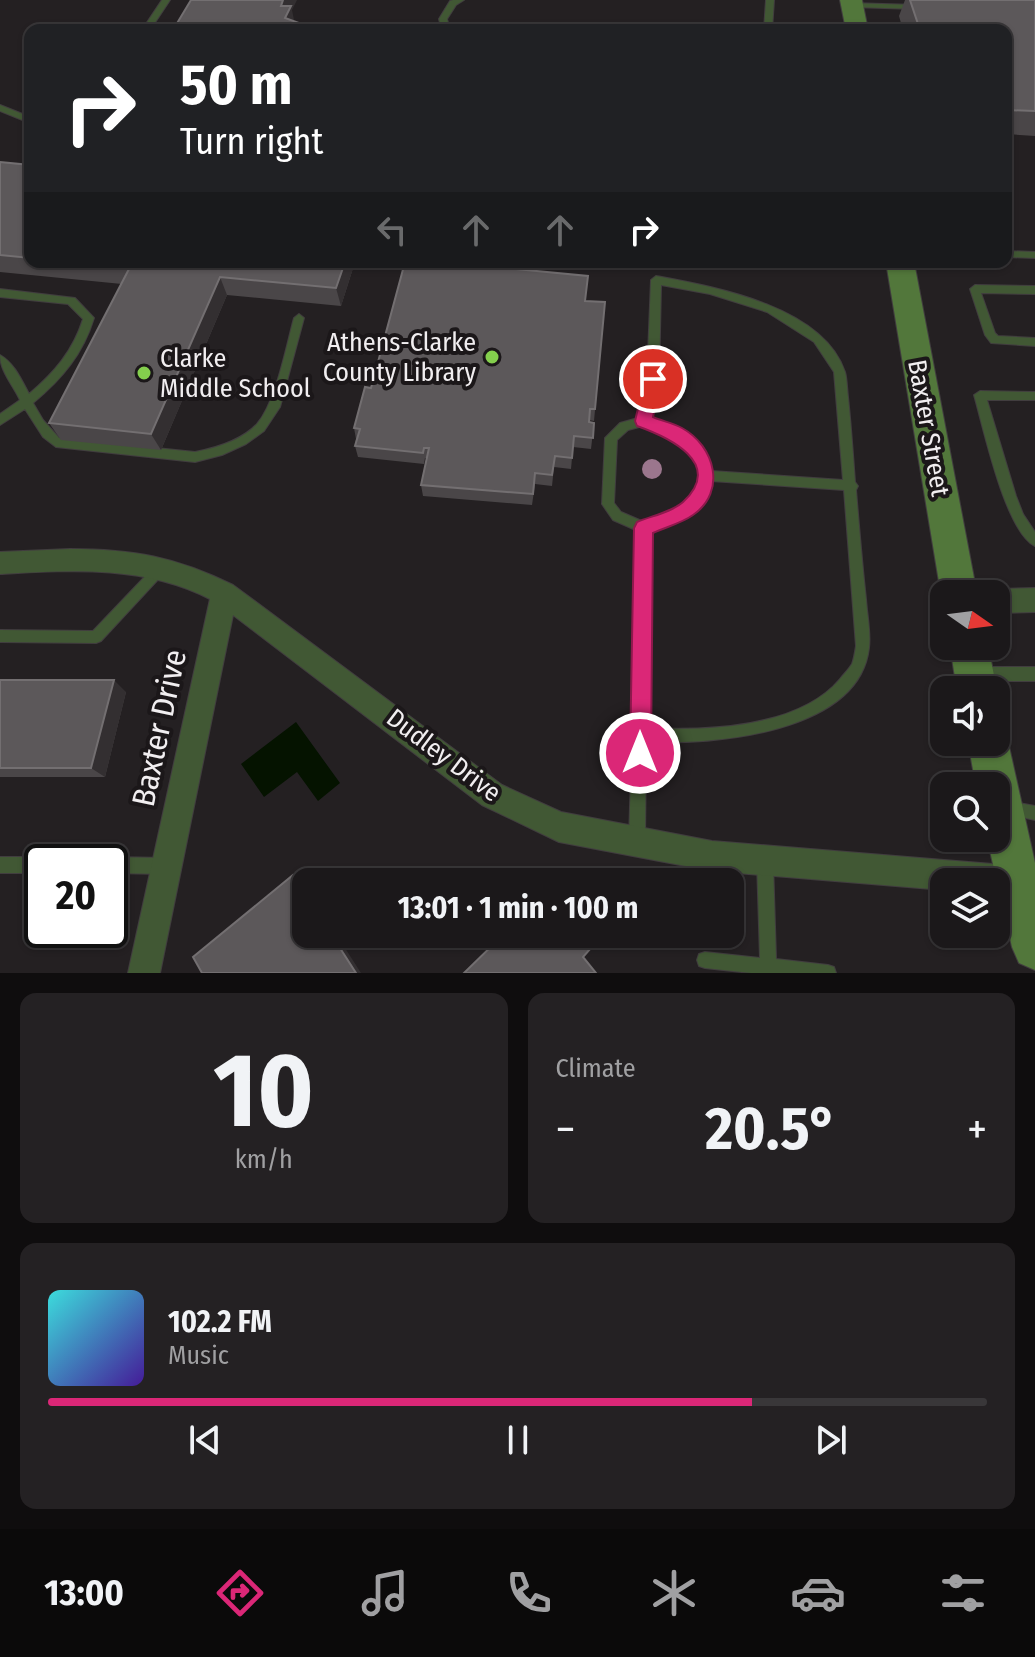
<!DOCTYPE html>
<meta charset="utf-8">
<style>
:root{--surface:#1b181a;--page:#242123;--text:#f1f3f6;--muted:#a0a0a2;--line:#393739;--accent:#db2777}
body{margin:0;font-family:"Fira Sans Condensed",sans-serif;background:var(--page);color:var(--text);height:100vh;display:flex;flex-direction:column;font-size:30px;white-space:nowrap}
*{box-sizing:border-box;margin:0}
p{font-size:26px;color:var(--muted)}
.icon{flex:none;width:44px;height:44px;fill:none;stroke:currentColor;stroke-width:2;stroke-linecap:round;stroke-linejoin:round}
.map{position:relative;height:973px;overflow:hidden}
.side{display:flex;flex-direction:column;gap:20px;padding:20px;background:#0f0d0e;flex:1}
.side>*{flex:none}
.hud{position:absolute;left:24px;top:24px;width:988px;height:244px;border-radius:16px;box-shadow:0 2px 6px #0004,0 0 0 2px var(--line);background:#202124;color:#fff;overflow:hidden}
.needle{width:52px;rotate:104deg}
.fabs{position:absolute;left:930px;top:580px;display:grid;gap:16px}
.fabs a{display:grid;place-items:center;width:80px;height:80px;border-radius:16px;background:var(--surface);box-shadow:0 2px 6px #0004,0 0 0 2px var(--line);font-size:40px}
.speed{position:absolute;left:24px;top:844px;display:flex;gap:16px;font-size:40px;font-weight:700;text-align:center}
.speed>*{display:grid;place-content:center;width:104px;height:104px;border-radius:50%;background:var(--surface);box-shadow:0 2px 6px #0004,0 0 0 2px var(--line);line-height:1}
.speed .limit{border:4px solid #111;border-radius:12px;background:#fff;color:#111}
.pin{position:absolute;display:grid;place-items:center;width:68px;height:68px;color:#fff;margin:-34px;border:4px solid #fff;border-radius:50%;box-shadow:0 2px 8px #0007}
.me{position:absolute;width:88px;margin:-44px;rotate:0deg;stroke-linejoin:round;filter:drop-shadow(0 0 6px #0008)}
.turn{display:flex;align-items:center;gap:28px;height:168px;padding:0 24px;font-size:36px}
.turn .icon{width:104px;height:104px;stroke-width:2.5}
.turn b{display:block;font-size:56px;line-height:68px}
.lanes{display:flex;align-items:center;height:76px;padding:0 24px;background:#0003;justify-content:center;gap:40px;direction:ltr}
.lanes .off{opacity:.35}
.big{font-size:60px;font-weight:700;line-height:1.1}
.side .tile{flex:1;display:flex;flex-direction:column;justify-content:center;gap:12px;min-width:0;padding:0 28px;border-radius:16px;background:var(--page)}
.side .dial{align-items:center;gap:0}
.dial b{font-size:104px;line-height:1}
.song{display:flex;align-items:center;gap:24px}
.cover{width:96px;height:96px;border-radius:12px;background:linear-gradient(135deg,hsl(180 70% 55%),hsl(260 70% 35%))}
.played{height:8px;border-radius:4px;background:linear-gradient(90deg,var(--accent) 75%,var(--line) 75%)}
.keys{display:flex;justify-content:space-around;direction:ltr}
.heat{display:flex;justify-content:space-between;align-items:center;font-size:44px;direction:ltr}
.side .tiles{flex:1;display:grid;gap:20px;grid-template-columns:1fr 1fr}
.tile:last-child{grid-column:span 2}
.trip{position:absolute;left:292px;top:868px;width:452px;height:80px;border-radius:16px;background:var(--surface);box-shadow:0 2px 6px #0004,0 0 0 2px var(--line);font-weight:700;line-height:80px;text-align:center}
.menu{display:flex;height:128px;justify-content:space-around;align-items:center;background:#0b0a0a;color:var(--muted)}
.menu .icon{width:56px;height:56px}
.menu .selected{color:var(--accent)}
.menu b{font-size:36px;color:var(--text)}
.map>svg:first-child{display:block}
.water{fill:#051300}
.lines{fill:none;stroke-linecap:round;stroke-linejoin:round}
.lane-casing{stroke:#413d3f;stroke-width:2}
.street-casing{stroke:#413d3f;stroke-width:2}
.secondary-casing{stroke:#413d3f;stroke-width:2}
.lane{fill:#415834;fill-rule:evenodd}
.street{fill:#415834;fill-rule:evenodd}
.secondary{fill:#52773b;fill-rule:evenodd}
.tree{fill:#9b768d}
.wall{fill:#4a4648}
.shaded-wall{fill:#332f31}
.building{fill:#5c585a;stroke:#736f71;stroke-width:2}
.route{fill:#db2777;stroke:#8e194d;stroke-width:2}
.poi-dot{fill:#84cf4d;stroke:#1b1719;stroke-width:3}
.labels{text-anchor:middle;stroke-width:8;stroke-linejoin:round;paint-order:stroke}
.poi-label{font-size:26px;fill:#f1eef0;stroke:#1b1719;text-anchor:end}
.street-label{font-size:26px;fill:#f1eef0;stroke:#1b1719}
.near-street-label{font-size:32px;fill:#f1eef0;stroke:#1b1719}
</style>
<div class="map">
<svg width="1035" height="973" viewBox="0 0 1035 973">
<rect width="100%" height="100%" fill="#242022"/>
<path class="water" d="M296,722L340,783L318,801L297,772L264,797L241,764Z"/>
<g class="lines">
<g class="lane-casing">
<path id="lane" d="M162,0H170L150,30H142Z
M453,0H464L456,5L447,19L450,30H442L439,19L450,1Z
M766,0H774L772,30H764Z
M849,3L917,5L921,7L917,9L852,7H849Z
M0,105L30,117V123L0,111Z
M1006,251L1035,252V258L1006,257Z
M656,276C715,287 823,306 845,372C847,379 847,389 848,397C851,425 853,454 855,482L858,486L856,490C859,526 862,563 866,599C867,615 871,632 869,648C859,734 712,745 646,742L645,841L642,846L637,849L632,846L629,841L638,531L613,520L602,504L605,438L620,423L638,418L647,379L651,280ZM661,285L710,294L767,312L814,342L834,372L843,480L711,471C707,442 674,427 649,419L659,379ZM643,426C679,439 731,472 679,508C669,515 656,518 644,522L621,512L614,503L617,440L628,430ZM711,481L844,490L856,646C855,652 854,659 852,664C849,669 844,674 840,679C799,728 706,731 647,728L650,531C680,520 700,514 711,481Z
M975,285L1035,286V294L981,293L995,333L998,336L1035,338V346L991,343L985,335L970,289Z
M0,289L75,298L94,318C83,354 62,379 33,403L43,420L59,438L195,452C216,448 241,441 257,424C276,402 286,347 294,318L299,314L304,318L280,407L264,431L246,444L222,455L195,462L56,447L43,437L25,409L0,425V414L20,400C13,385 0,371 0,355C14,363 21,379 29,394C54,373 73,351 83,319L68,304L0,297Z
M980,391L1035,392V400H987L1016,496L1023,514L1035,532V546C1005,531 984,429 974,395Z
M160,563L164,565L166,569L164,573L101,641L96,643L0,642V630L93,631L156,565Z
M981,667H1035V681H981L976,679L974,674L976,669Z
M1008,801L1035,806V820L1003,813L1001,808L1003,803Z
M765,854L770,857L773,862L776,959L828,965L834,967L836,973H751L705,968L699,966L697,960L699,954L705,952L760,958L757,862L760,857Z
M0,857H42L48,862H42V873H0Z
M110,857L166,858L171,861L174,866L171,871L166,874L110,873V862H104Z"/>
</g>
<g class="street-casing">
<path id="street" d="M70,549C133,549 176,557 233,585L502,785L561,812L712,841L1017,866L1028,870L1032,881L1028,892L1017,896L996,895V882H944V890L712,871L559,842L482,805L233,615L160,973H128L210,599C144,565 72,570 0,574V552Z
M1035,588V612L996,613V594H986L996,589Z"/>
</g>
<g class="secondary-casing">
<path id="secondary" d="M840,0H862L868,30H846Z
M886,262H914L977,594H944V601L941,594Z
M950,646H988L997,690L996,691L957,690Z
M996,725L1002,728L1008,742L1035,863V970L1019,963L1012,947L987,838H996V786H976L968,742H996Z"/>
</g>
<use href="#lane" class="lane"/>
<use href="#street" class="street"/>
<use href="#secondary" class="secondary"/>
</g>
<circle class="tree" cx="652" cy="469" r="10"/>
<path class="wall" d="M905,0H1035V136L1006,134V30H903L899,16Z
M0,162L30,165V262H355L341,306L227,295L161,450L61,440L49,423L122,284L0,272Z
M468,262H510L509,269L586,301L605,302L594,421L589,420V422L594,423L591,449L573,447L571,469L554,467L552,486L535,484L532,505L423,496L421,485L427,459L425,458L424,464L358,457L355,446L356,439L354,428L371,388L467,265Z
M0,680L126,692L105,777H0Z"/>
<path class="shaded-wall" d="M283,0H297L292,10L295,25L288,30L281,6Z
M345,262H355L341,306L336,288Z
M220,277L227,295L161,450L151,434Z
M114,680L126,692L105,777L91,768Z
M293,875L303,883L306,887V894Z
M331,934H336L361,973H356Z"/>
<path class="building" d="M191,0H283L281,6H291L285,18L318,30H173Z
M910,0H1035V111L1006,110V30H920Z
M0,162L30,165V258L0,255Z
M73,262H345L336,288L220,277L151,434L49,423L130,267Z
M405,262H427L467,265L468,262H507L506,268L588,276L585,301L605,302L595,409H590L589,422L594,423L593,438L574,436L572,458L555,456L552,475L535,473L533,494L421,485L429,448H424L423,453L355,446L360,429L354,428L365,387L371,388Z
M0,680H114L91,768H0Z
M293,875L306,894V934H331L356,973H202L193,957Z
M504,934H580L591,948L583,957L596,973H464Z"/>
<path class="route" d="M653,372L661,379L653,417C662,421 673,423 682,428C715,446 727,492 693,515C682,523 666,527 653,533L651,753L648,760L640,764L633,760L630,753L634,528L637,522C651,516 672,512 683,502C725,463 668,437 637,426L635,421L645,379Z"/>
<g class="poi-dot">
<circle cx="492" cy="357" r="8"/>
<circle cx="144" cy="373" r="8"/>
</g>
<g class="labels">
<g class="poi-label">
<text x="476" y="351">Athens-Clarke<tspan x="476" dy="30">County Library</tspan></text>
<text x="160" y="367" text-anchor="start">Clarke<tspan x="160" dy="30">Middle School</tspan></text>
</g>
<g class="street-label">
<text transform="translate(929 428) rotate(80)" y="9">Baxter Street</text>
<text transform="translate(444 755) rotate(37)" y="9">Dudley Drive</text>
</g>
<g class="near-street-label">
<text transform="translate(159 728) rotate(-78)" y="11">Baxter Drive</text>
</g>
</g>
</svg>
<div class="fabs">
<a><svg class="needle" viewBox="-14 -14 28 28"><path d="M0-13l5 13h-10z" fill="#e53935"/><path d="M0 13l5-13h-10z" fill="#a0a0a2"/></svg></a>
<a><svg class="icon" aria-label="sound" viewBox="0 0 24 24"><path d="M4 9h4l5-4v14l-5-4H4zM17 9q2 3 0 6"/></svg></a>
<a><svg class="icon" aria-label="search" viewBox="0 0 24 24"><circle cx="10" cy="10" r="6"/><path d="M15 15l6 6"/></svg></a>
<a><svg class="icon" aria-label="layers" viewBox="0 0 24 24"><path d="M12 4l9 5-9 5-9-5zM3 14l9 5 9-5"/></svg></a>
</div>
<div class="speed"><div class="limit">20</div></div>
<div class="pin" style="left:653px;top:379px;background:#d93025"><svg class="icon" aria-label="arrive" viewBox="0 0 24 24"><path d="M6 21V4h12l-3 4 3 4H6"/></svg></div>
<svg class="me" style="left:640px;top:753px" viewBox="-20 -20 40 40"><circle r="17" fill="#db2777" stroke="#fff" stroke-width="3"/><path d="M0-11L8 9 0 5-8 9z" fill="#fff"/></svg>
<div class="trip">13:01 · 1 min · 100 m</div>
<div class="hud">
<div class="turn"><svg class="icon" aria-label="right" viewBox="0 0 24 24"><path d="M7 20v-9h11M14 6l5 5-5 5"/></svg><div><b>50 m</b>Turn right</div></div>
<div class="lanes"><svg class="icon off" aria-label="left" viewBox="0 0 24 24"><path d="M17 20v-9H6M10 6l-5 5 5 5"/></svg><svg class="icon off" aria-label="ahead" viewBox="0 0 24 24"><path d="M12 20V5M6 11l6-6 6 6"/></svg><svg class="icon off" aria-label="ahead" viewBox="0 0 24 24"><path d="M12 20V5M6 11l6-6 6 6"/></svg><svg class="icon" aria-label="right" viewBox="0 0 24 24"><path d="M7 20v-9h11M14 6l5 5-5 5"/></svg></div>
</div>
</div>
<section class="side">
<div class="tiles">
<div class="tile dial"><b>10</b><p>km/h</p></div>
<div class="tile"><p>Climate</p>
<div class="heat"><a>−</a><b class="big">20.5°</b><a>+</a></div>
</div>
<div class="tile">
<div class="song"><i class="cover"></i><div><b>102.2 FM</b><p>Music</p></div></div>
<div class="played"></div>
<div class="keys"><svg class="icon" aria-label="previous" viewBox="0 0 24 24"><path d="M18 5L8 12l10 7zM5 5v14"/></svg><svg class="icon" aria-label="pause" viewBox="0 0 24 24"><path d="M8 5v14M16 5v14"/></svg><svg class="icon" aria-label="next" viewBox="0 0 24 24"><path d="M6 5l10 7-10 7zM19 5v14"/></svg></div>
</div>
</div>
</section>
<nav class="menu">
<b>13:00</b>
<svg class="icon selected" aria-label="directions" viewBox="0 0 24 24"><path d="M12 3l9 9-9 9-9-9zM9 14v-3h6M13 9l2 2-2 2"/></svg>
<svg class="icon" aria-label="music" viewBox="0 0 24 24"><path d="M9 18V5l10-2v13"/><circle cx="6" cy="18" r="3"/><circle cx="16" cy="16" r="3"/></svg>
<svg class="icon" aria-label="phone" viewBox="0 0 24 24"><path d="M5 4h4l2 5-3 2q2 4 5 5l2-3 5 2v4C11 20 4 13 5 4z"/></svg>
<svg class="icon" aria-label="climate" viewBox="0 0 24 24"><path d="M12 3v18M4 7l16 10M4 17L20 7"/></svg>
<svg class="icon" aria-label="car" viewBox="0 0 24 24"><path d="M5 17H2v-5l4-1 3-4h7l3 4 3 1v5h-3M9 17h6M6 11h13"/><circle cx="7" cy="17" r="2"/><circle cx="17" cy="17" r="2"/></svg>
<svg class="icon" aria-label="filters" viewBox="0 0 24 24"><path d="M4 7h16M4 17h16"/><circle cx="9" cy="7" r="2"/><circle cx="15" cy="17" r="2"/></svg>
</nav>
